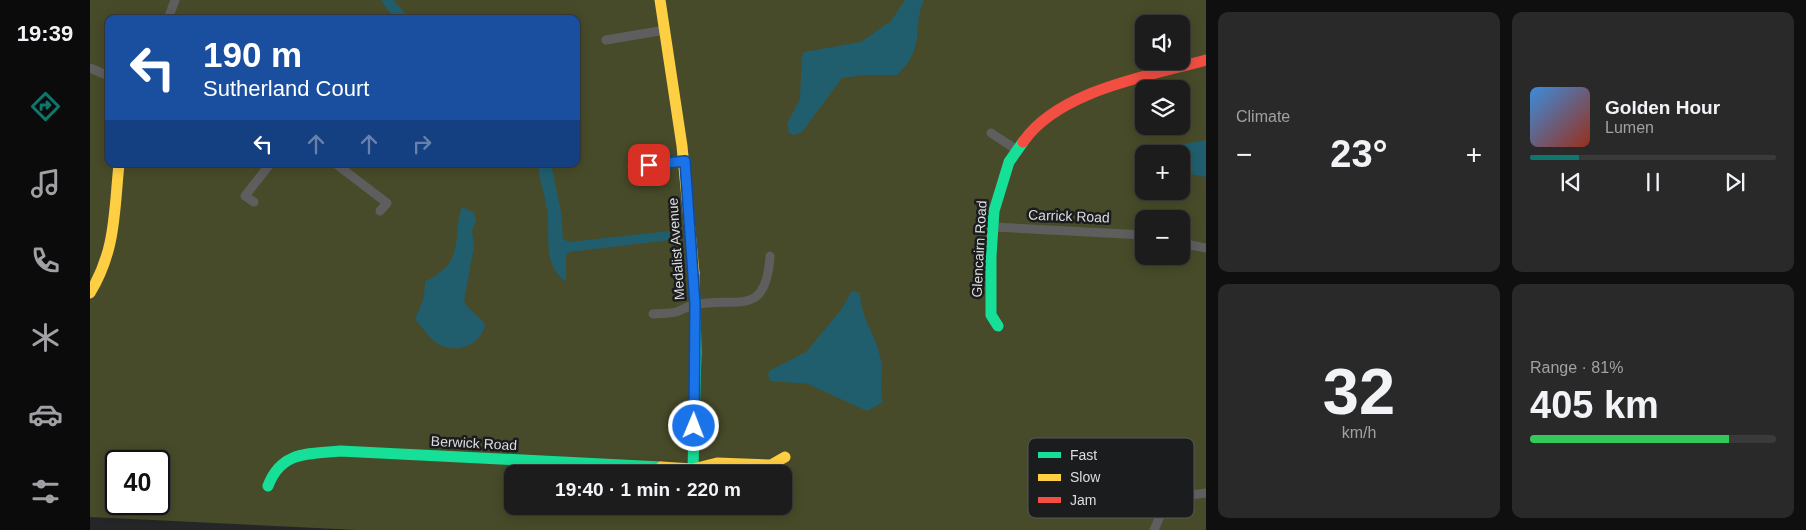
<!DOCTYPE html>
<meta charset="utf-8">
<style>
:root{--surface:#1c1c1d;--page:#29292a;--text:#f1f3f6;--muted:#a0a1a4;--line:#3a3a3b;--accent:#0f766e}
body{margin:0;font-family:Helvetica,sans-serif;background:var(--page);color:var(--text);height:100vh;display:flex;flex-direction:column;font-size:19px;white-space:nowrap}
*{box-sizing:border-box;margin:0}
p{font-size:16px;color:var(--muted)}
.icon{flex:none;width:28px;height:28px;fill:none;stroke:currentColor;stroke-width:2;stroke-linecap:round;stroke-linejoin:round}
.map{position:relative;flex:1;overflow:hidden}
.panel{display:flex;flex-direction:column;gap:12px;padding:12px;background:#0f0f10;width:600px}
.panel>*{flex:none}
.top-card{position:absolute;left:15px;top:15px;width:475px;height:152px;border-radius:10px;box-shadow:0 2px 12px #0003,0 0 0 1px var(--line);background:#1a4fa0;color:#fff;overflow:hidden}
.controls{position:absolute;left:1045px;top:15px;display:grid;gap:10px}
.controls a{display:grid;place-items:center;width:55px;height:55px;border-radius:10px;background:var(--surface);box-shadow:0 2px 12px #0003,0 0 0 1px var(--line);font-size:25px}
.speed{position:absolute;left:15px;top:450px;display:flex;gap:10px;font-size:25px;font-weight:700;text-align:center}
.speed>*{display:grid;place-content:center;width:65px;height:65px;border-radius:50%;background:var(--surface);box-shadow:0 2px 12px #0003,0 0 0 1px var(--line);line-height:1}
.speed .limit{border:2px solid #111;border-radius:8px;background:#fff;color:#111}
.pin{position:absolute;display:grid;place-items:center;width:42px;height:42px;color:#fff;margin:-21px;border-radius:10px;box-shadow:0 2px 8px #0006}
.me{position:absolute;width:55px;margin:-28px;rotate:1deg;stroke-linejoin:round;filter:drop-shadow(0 0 4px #0008)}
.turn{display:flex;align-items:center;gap:18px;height:105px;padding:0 15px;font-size:22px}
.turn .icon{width:65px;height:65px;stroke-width:2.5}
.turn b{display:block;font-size:35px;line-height:42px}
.lanes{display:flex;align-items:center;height:48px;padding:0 15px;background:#0003;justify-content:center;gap:25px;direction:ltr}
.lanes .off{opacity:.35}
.big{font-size:38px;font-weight:800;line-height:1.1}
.panel .widget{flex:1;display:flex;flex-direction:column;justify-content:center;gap:8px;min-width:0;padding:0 18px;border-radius:10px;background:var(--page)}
.panel .dial{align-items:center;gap:0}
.dial b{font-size:65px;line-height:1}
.song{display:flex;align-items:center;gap:15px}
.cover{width:60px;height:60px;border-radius:8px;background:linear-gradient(135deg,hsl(210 70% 55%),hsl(10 70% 35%))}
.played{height:5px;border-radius:2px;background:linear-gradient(90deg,var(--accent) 20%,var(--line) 20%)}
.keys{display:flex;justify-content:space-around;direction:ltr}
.heat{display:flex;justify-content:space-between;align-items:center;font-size:28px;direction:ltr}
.charge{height:8px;border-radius:4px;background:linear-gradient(90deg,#34c759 81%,var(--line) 0)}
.panel .tiles{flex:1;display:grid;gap:12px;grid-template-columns:repeat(2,1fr)}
.trip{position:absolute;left:414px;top:465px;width:288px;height:50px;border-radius:10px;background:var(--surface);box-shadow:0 2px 12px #0003,0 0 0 1px var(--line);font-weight:800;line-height:50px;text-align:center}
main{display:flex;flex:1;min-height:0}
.dock{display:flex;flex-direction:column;width:90px;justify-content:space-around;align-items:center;background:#0b0b0c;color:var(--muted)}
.dock .icon{width:35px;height:35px}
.dock .selected{color:var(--accent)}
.dock b{font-size:22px;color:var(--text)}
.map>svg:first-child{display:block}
.green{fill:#484b29;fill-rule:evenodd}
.water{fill:#205e6e}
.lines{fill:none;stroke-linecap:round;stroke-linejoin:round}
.street{stroke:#5e5e5e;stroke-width:9}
.fast{stroke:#16e098;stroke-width:11}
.slow{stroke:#ffcf43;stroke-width:11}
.jam{stroke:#f24e42;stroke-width:11}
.route-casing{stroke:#114b97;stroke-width:12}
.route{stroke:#1a73e8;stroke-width:9}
.labels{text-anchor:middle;stroke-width:5;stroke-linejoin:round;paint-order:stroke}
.street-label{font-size:14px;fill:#dcdddf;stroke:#1b1c1e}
.key{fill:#1b1c1e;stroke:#555658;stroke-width:1}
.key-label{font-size:14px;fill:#dcdddf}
</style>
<main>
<nav class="dock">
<b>19:39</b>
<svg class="icon selected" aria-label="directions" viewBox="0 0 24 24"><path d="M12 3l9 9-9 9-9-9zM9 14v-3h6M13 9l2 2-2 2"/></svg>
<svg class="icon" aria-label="music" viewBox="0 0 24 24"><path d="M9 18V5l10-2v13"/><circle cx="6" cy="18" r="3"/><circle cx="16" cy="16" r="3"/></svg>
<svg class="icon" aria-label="phone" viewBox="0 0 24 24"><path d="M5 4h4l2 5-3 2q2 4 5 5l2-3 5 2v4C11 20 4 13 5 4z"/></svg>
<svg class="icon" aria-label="climate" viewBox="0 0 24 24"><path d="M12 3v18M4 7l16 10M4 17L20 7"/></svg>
<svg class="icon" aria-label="car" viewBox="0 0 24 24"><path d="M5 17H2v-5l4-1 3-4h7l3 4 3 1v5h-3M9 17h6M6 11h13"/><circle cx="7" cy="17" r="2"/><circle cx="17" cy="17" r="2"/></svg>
<svg class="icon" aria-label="filters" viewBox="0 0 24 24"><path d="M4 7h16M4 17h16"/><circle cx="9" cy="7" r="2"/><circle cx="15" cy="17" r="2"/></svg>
</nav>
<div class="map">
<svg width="1116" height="530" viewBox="0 0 1116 530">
<rect width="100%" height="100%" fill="#252627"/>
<path class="green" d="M0,0H1116V530H268L0,517ZM19,19H486V164H19ZM1054,24H1091V61H1054ZM1054,89H1091V126H1054ZM1054,154H1091V191H1054ZM1054,219H1091V256H1054ZM26,461H69V504H26ZM422,474H692V506H422Z"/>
<path class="water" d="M291,0H303L320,19H304Z
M815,0H834C821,30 837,47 807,75H774L752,78L712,132L704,135L699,133L697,124L710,99L712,57L714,52L771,42L801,21Z
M1116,140V177L1091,172V154H1059L1068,149Z
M448,164H461L471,212L473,239L479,242L579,231L580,240L479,252L476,256V282C451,263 461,237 457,210C455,194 449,180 448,164Z
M372,207L383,212L386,220L382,231L384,246L374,301C378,311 390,316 395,325C391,344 368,354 350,345C341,340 332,327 325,319L334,298L335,281C340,280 344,277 349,273C373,257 363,230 372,207Z
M762,291L770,293C770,317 787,337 791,360C794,374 788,389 793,402L777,411L718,384L681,381L678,376L679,371L716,352L751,310Z"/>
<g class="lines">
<path class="street" d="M78,19L85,0
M516,40L575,30
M0,68L19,76
M901,133L927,150
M246,164L297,203L290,211
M542,167L595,161
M164,202L155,196L180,164
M903,227L1054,235
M1091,243L1116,248
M563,314C570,313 579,314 586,312C592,310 598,306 604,305C644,295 676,321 680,256
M1064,530L1074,507L1094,496L1116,493"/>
<path class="fast" d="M908,326L901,315V256L904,211L919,162L933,142
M603,469L606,351L604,273
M178,486C191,451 218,454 250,451L571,467"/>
<path class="slow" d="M570,0L592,146L604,273
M0,293C26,250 24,212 29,164
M571,467L603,469L627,463L681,465L695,457"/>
<path class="jam" d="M933,142C969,90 1059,76 1116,60"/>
</g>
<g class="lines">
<g class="route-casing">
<path id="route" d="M559,165L595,161L605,304L604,426"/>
</g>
<use href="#route" class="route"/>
</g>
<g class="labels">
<g class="street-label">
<text transform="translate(979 216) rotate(2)" y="5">Carrick Road</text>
<text transform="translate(586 249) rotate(-94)" y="5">Medalist Avenue</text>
<text transform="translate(889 249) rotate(-87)" y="5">Glencairn Road</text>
<text transform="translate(384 443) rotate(3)" y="5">Berwick Road</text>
</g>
</g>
<rect x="938" y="438" width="166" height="80" rx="8" class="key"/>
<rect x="948" y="452" width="23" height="6" fill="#16e098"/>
<rect x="948" y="474" width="23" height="7" fill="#ffcf43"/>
<rect x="948" y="497" width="23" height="6" fill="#f24e42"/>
<g class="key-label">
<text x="980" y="460">Fast</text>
<text x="980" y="482">Slow</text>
<text x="980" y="505">Jam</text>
</g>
</svg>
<div class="controls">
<a><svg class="icon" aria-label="sound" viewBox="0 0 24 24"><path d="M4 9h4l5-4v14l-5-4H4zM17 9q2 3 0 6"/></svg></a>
<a><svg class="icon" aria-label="layers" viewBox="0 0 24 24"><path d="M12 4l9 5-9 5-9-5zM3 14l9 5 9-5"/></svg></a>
<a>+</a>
<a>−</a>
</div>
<div class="speed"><div class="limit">40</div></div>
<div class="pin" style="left:559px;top:165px;background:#d93025"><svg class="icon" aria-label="arrive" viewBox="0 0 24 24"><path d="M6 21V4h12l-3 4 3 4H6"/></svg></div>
<svg class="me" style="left:604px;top:426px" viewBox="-20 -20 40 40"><circle r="17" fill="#1a73e8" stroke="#fff" stroke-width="3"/><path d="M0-11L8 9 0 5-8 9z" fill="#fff"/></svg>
<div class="trip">19:40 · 1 min · 220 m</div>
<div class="top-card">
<div class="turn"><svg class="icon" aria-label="left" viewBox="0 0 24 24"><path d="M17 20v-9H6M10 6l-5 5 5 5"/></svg><div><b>190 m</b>Sutherland Court</div></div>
<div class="lanes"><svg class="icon" aria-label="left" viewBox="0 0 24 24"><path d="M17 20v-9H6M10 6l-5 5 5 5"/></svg><svg class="icon off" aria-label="ahead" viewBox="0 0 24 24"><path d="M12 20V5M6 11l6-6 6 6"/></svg><svg class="icon off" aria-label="ahead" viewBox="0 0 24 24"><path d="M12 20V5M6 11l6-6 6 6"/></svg><svg class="icon off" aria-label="right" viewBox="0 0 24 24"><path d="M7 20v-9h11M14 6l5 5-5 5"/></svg></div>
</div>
</div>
<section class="panel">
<div class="tiles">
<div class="widget"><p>Climate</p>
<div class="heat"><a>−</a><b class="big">23°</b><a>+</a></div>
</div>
<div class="widget">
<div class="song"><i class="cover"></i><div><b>Golden Hour</b><p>Lumen</p></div></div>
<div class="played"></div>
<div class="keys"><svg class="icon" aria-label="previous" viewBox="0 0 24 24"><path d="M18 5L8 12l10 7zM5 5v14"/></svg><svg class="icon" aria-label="pause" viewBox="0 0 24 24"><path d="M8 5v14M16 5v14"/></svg><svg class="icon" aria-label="next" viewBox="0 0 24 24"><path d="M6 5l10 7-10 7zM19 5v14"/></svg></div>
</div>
<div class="widget dial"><b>32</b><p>km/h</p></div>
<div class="widget"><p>Range · 81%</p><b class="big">405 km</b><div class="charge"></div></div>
</div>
</section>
</main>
